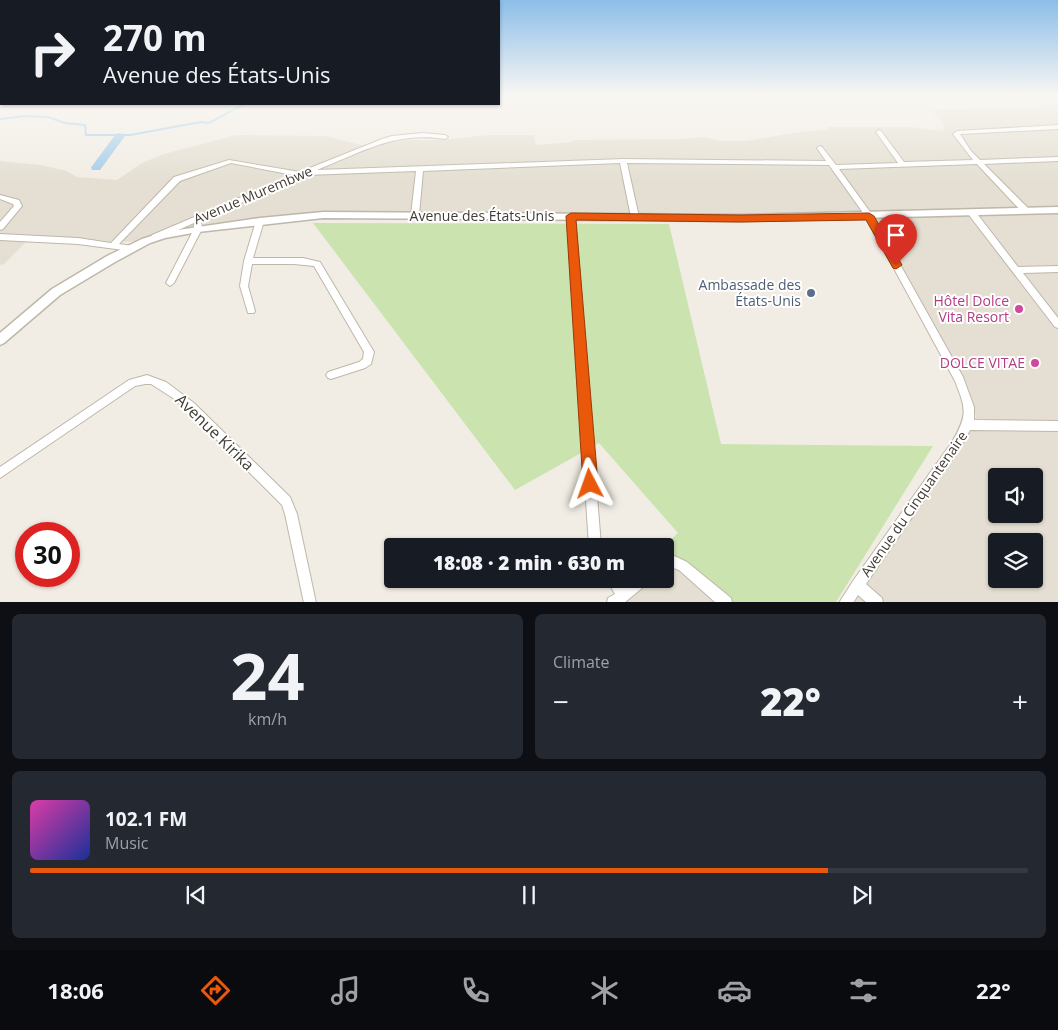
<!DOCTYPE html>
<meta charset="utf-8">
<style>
:root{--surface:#171b24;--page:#242831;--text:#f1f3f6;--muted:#9ea1a6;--line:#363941;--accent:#ea580c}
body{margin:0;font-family:"Open Sans",sans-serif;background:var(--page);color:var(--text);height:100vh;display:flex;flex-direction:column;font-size:19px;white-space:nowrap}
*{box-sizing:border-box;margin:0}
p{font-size:16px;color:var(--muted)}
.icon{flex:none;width:28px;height:28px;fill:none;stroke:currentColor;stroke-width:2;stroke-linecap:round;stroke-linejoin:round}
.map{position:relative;height:602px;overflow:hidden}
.sheet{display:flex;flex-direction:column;gap:12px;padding:12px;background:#0d0f14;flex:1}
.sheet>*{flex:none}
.banner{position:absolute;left:0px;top:0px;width:500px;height:105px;box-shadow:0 1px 4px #0004;background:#171b24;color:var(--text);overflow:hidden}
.buttons{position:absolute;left:988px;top:468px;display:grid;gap:10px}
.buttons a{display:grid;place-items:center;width:55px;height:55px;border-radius:5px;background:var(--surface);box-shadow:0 1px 4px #0004;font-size:25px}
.speed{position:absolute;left:15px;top:522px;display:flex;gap:10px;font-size:25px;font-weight:700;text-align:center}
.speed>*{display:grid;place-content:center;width:65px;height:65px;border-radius:50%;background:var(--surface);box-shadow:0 1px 4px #0004;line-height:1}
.speed .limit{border:8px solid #d22;background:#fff;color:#111}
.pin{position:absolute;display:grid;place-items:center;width:42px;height:42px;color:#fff;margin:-51px -21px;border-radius:50% 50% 50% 0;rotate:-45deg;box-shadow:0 0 5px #0007}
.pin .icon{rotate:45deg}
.me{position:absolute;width:55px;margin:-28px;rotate:356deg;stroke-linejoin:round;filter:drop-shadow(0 0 4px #0008)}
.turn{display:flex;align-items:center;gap:18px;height:105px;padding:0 20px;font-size:22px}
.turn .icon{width:65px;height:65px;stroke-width:2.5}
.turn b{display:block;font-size:35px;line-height:42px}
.big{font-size:38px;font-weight:800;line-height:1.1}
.sheet .widget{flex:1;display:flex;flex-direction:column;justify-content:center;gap:8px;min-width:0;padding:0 18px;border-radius:8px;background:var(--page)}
.sheet .dial{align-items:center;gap:0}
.dial b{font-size:65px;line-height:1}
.song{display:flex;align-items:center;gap:15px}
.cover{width:60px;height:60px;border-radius:8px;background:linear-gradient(135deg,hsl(320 70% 55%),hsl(230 70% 35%))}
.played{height:5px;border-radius:2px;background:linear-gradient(90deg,var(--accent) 80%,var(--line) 80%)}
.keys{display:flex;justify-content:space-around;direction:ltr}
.heat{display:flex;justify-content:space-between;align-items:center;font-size:28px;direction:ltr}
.sheet .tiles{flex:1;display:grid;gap:12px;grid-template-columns:1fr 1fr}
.widget:last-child{grid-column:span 2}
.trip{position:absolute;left:384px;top:538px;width:290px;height:50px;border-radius:5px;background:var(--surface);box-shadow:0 1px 4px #0004;font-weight:800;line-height:50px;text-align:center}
.tab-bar{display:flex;height:80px;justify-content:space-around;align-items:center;background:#090b0e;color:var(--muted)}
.tab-bar .icon{width:35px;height:35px}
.tab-bar .selected{color:var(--accent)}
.tab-bar b{font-size:22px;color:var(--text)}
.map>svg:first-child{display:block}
.residential{fill:#e4dfd2;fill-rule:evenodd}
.green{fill:#cbe3af}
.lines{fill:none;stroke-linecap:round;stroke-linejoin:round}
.stream{stroke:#a3ccea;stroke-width:2}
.river{fill:#a3ccea;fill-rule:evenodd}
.minor-casing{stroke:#beb7aa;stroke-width:2}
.tertiary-casing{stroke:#beb7aa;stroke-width:3}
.minor{fill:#fff;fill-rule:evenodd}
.tertiary{fill:#fff;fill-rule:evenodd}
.route{fill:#ea580c;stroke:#983908}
.service-dot{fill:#5c6f8a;stroke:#fff;stroke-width:2}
.hotel-dot{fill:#d1479c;stroke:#fff;stroke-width:2}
.labels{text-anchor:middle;stroke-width:4;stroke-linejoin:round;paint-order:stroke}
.street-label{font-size:14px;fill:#423d34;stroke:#fff}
.service-label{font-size:14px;fill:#4e5e75;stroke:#fff;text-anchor:end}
.hotel-label{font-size:14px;fill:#b23c85;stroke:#fff;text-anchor:end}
.near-street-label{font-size:16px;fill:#423d34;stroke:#fff}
</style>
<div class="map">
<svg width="1058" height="603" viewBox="0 0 1058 603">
<rect width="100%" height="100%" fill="#f1ede4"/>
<path class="residential" d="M1039,103L1058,105V602H849L972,428L976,416L959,379L869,217L337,216L197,230L146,241L116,242L30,238L4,264L0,265V161L41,165L67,171L77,177L117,180L142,163L164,154L236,135L326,136L369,147L392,140H443L488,135H534L536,145L573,142V140L682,139L703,137L721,141H746L806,131L829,130L828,127H909L943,131L945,126L931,110L1022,107L1040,109L1042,107ZM996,476H1034V514H996ZM996,541H1034V579H996Z
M676,557L732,603H617L648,579H665V566Z"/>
<path class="green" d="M313,223L669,224L721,444L933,446L836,602H718L665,558L664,546L678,533L599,443L515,490Z"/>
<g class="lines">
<path class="stream" d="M0,119L26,116L48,117L65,123L85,125L86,135H130L201,122L209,123L244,104"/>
<path class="river" d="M120,133L125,136L100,170H92L91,168L92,166L116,134Z"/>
<g class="minor-casing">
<path id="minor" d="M1058,125V129L960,134L971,151L980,160L1058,157V161L984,164L1029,209L1030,211L1026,213H1023L977,164L839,169L873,216L963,377L974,407V420L1058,421V431L970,430L960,448L866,584L882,598L883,603H867L858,595L853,603H839L853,581L952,442C968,415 966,409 955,381L866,217L829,165L627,163L639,217L635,219L631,217L620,163L423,171L419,215L415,217L411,215L416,171L306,175L201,220L202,229L174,283L170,286L166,283L194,229V223L158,239H152L151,237L152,235L293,175L231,163L180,181L119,244L134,246L135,248L134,250L131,251L78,244L0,240V234L78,238L111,243L174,177L229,160L300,172L382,139L392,136L422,133L445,135L448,137L445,139C395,131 362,152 317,170L623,159L826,161L817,148L820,146L822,147L836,165L898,163L876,132L879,130L881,131L904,162L973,160L953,134L957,131Z
M0,195L19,200L22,206L3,229L0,230V222L14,206L13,204L0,199Z
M969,211H975L1018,267L1058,266V272L1023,273L1058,318V328L1055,327L969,215L968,213Z
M568,214H574L575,216L601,546H589L567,216Z
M260,218L264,221L253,258H303L320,262L374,352L371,364L365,368L331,379L328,378L326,375L328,372L359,362L363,359L364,352L314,266L294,264H252L248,286L255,311L254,313H248L240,286L244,261L256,221Z
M147,375L166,382L194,403L290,497L297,514L316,603H304L285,514L282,505L186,409L173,398L151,384H145L135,386L0,478V467L129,380Z
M670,554L687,562L731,598L732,603H716L679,570L671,567L665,569V556Z
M606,579H619L625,586L634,579H650L648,583L624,603H607L608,598L615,594Z"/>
</g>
<g class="tertiary-casing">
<path id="tertiary" d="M1058,207V213L740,221L323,218L198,232L165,238L150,243L115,262L60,295L4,343L0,345V333L52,289L107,256L142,239L164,232L260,218L323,212L740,215Z"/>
</g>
<use href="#minor" class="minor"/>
<use href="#tertiary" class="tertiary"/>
</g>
<linearGradient id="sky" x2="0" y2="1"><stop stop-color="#8cbee9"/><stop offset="0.53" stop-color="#f9f7f3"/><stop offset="1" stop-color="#f9f7f3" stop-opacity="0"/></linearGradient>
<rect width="1058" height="181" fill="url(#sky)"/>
<path class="route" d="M571,213L740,215L869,213L874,216L902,265L896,269L893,268L866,220L740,222L576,220L598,484L595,489L590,491L585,489L583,484L566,216Z"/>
<circle class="service-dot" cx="811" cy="293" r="5"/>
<g class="hotel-dot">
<circle cx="1019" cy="309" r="5"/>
<circle cx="1035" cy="363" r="5"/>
</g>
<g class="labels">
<g class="street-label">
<text transform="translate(253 195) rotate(-23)" y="5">Avenue Murembwe</text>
<text x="482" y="221">Avenue des États-Unis</text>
<text transform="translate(914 504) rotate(-55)" y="5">Avenue du Cinquantenaire</text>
</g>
<g class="service-label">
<text x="801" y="290">Ambassade des<tspan x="801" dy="16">États-Unis</tspan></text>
</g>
<g class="hotel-label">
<text x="1009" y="306">Hôtel Dolce<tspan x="1009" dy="16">Vita Resort</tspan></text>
<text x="1025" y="368">DOLCE VITAE</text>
</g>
<g class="near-street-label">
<text transform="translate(215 432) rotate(44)" y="6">Avenue Kirika</text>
</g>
</g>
</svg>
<div class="buttons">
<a><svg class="icon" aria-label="sound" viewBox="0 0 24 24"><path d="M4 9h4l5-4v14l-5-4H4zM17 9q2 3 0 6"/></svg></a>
<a><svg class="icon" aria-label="layers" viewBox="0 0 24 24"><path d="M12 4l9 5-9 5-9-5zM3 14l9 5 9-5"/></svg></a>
</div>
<div class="speed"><div class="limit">30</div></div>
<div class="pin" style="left:896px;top:265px;background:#d93025"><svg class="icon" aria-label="arrive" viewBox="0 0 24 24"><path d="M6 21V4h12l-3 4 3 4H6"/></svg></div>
<svg class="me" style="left:590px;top:484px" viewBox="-20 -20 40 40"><path d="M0-17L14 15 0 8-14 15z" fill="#ea580c" stroke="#fff" stroke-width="4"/></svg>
<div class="trip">18:08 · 2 min · 630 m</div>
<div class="banner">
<div class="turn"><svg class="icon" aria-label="right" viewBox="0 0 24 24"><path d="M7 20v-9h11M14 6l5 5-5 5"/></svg><div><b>270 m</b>Avenue des États-Unis</div></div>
</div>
</div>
<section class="sheet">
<div class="tiles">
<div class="widget dial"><b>24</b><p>km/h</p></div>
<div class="widget"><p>Climate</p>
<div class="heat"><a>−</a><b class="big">22°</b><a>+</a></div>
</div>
<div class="widget">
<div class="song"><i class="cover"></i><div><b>102.1 FM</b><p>Music</p></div></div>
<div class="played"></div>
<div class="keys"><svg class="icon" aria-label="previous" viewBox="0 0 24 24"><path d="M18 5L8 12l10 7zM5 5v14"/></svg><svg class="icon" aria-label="pause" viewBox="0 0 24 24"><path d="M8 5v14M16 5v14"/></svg><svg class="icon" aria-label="next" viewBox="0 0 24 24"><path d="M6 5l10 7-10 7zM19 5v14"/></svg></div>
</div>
</div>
</section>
<nav class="tab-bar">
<b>18:06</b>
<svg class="icon selected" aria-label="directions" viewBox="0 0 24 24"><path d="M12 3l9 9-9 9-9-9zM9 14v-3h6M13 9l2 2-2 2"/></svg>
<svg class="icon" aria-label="music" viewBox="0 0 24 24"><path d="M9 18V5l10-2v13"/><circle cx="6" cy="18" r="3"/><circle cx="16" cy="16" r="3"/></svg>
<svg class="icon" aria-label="phone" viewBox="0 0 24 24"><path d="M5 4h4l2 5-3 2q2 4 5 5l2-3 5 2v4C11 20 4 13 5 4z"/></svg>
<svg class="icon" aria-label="climate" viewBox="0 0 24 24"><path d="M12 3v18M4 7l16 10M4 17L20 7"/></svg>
<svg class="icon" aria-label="car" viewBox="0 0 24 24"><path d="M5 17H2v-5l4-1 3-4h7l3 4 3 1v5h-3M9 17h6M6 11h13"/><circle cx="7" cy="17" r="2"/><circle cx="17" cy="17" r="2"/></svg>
<svg class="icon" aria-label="filters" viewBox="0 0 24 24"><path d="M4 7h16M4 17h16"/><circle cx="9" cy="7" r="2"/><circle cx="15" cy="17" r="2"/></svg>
<b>22°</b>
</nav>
